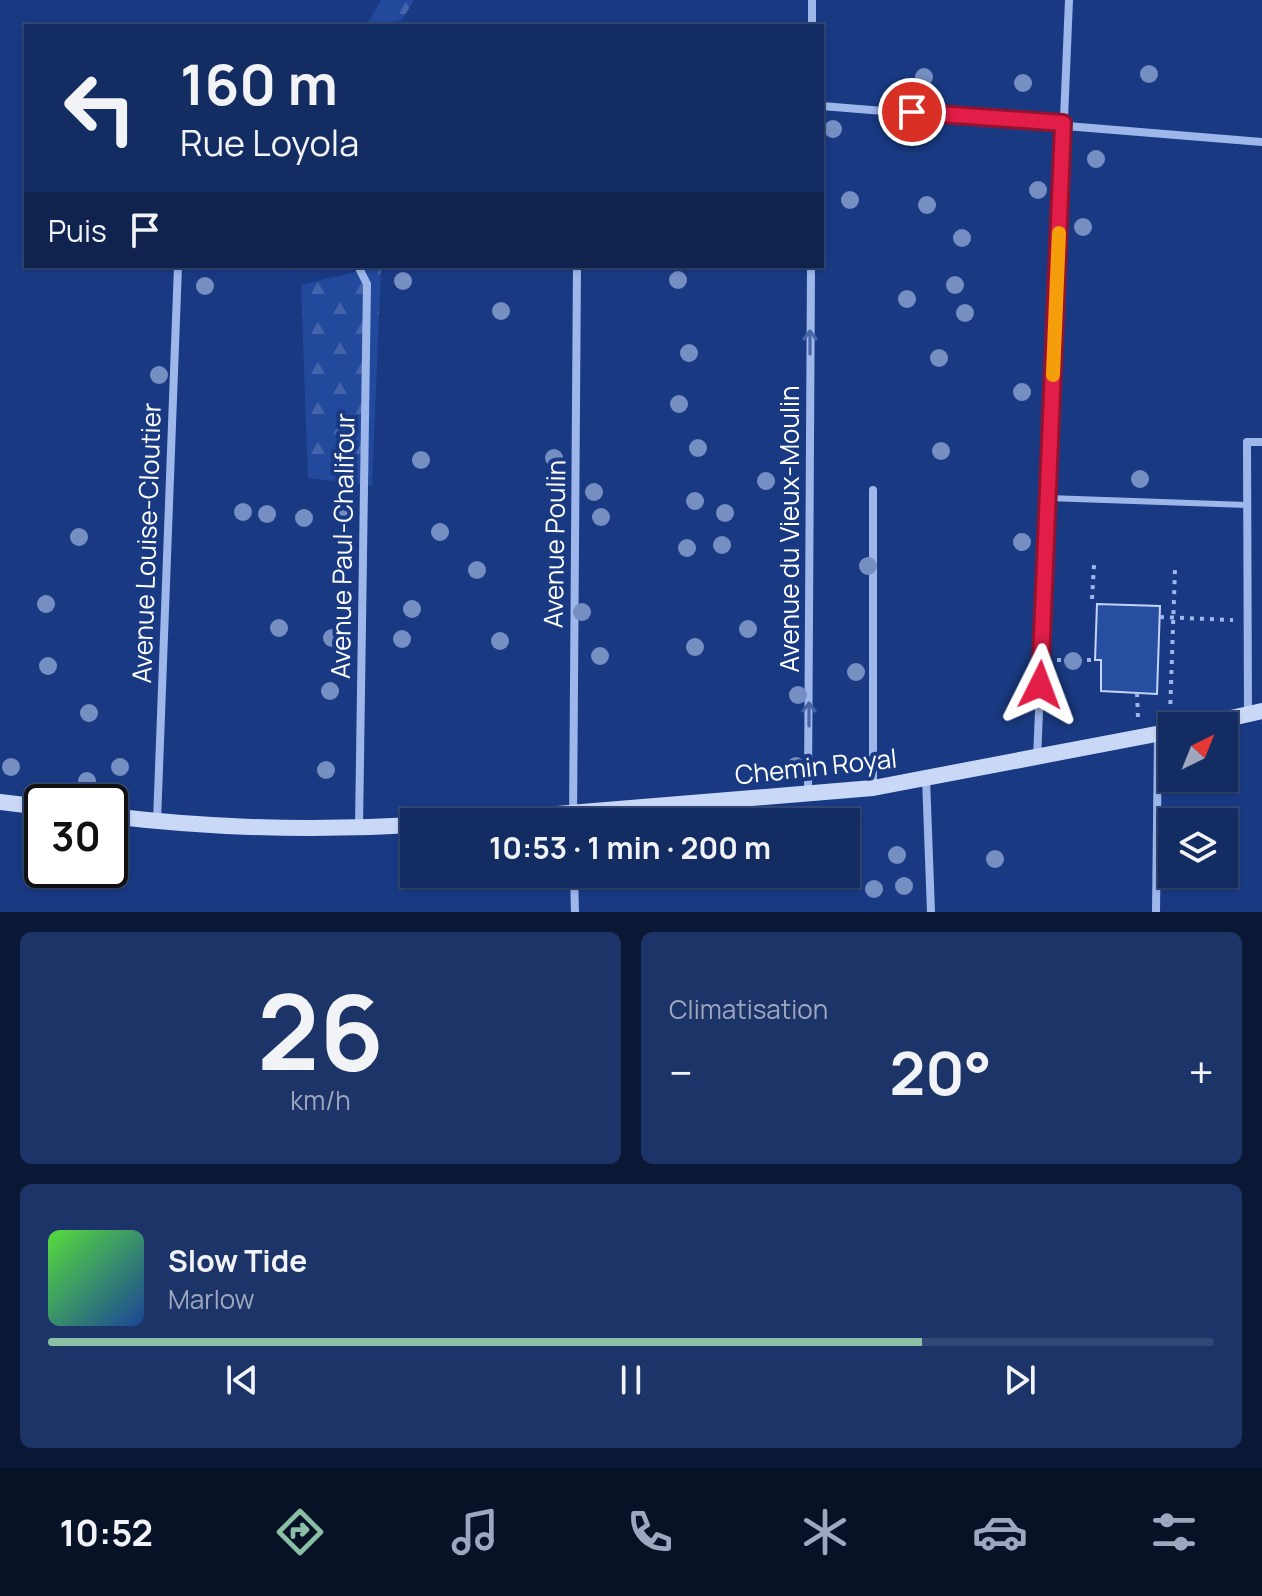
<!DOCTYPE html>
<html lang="fr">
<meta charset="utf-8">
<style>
:root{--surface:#132c62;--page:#1c3468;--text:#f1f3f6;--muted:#9da7be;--line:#324877;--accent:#8abfa5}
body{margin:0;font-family:Manrope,sans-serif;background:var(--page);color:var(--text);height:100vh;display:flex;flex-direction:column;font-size:30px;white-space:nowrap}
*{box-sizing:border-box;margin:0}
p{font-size:26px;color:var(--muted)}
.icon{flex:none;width:44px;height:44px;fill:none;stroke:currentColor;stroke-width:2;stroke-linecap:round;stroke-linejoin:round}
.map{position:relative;height:912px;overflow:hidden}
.drawer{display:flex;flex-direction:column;gap:20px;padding:20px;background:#0a1836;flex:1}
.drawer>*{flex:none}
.guide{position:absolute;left:24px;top:24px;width:800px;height:244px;border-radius:0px;box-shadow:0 2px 6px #0004,0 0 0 2px var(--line);background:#132c62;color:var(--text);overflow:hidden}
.needle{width:52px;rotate:43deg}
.fabs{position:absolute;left:1158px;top:712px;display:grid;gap:16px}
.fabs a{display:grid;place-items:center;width:80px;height:80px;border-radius:0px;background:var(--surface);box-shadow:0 2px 6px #0004,0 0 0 2px var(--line);font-size:40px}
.speed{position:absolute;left:24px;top:784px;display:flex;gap:16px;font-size:40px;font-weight:700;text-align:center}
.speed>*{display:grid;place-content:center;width:104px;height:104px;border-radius:50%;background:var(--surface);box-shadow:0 2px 6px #0004,0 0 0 2px var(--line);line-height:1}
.speed .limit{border:4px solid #111;border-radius:12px;background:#fff;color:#111}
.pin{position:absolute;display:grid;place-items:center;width:68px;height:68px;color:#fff;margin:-34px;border:4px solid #fff;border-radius:50%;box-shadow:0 2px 8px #0007}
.me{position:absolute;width:88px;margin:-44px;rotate:3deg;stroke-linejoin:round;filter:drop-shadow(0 0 6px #0008)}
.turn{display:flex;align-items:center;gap:28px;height:168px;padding:0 24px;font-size:36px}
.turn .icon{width:104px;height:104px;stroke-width:2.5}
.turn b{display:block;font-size:56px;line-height:68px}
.then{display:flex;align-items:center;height:76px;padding:0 24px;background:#0003;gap:16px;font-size:30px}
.big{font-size:60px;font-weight:700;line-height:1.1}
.drawer .tile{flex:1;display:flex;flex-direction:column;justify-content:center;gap:12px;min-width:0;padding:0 28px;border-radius:12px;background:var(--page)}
.drawer .dial{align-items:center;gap:0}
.dial b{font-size:104px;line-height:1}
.song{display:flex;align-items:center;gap:24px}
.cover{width:96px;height:96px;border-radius:12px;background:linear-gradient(135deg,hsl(110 70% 55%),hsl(220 70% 35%))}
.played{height:8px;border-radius:4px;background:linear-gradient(90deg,var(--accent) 75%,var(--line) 75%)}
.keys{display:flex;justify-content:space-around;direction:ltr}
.heat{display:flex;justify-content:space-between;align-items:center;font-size:44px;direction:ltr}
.drawer .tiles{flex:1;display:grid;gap:20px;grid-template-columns:1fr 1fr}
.tile:last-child{grid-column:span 2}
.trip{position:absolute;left:400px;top:808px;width:460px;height:80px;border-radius:0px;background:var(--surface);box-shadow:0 2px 6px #0004,0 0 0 2px var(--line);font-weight:700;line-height:80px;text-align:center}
.tabs{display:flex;height:128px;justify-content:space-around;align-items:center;background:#081227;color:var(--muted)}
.tabs .icon{width:56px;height:56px}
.tabs .on{color:var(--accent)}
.tabs b{font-size:36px;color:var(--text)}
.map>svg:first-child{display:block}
.forest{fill:url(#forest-firs)}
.building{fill:#284ea1;stroke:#c3d4f8;stroke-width:2}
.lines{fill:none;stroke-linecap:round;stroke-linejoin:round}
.path{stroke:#9eb7eb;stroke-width:4;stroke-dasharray:4 6;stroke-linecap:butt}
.lane{stroke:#9eb7eb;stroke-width:6}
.street{stroke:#9eb7eb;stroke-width:8}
.secondary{stroke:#cad8f8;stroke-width:16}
.tree{fill:#768fc3}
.oneway{stroke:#4866a7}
.route-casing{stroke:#92132f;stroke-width:20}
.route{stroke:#e11d48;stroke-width:14}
.slow{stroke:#f59e0b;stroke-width:14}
.labels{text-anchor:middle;stroke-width:8;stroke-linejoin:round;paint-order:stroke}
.street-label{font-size:26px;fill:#fff;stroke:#193a83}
</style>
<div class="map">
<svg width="1262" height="912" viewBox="0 0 1262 912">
<defs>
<pattern id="forest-firs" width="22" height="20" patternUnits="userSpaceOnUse" patternTransform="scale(2)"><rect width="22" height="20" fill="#22499c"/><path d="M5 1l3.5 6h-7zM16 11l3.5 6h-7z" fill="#4364ab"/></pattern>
</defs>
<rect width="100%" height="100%" fill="#193a83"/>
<path class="forest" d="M381,0H414L402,20L366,26Z
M381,266L372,486L308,478L301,285Z"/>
<path class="building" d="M1097,604L1160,606L1157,694L1101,691V660H1095Z"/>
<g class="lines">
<path class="path" d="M1092,599L1094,565
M1160,617L1233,620
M1057,660H1095
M1137,693L1138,719
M1170,714L1175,569"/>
<path class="lane" d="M1048,498L1247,505"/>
<path class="street" d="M812,26V0
M822,106L1262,142
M358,266L367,284L359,827
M1248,714L1247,442H1262
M1037,759L1069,0
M926,778L931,912
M873,787V490
M808,792L811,266
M157,821L178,266
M573,822L577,266
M574,874L575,912
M1156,912L1158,734"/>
<path class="secondary" d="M1196,726L1262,711
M0,802L42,807
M110,816C210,828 314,831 414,825
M461,822L873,788L1172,731"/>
</g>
<g class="tree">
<circle cx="1149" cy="74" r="9"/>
<circle cx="924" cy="77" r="9"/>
<circle cx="1023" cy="83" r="9"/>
<circle cx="833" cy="129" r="9"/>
<circle cx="1096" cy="159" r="9"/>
<circle cx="1038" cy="190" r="9"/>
<circle cx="850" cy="200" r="9"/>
<circle cx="927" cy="205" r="9"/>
<circle cx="1083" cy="227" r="9"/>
<circle cx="962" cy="238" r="9"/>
<circle cx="678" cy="280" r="9"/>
<circle cx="403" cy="281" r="9"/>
<circle cx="955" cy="285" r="9"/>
<circle cx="205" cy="286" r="9"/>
<circle cx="907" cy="299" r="9"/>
<circle cx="501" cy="311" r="9"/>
<circle cx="965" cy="313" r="9"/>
<circle cx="689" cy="353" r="9"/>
<circle cx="939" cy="358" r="9"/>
<circle cx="159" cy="375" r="9"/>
<circle cx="1022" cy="392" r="9"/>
<circle cx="679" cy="404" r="9"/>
<circle cx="698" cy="448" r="9"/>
<circle cx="941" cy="451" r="9"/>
<circle cx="554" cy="458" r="9"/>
<circle cx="421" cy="460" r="9"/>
<circle cx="1140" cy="479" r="9"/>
<circle cx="766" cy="481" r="9"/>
<circle cx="594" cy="492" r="9"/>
<circle cx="695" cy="501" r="9"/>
<circle cx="243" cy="512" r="9"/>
<circle cx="725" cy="513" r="9"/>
<circle cx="267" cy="514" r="9"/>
<circle cx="341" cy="515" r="9"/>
<circle cx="601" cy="517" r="9"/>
<circle cx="304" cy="518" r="9"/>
<circle cx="440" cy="532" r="9"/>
<circle cx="79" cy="537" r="9"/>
<circle cx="1022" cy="542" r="9"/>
<circle cx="722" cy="545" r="9"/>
<circle cx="687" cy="548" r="9"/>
<circle cx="868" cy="566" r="9"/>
<circle cx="477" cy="570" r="9"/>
<circle cx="46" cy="604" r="9"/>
<circle cx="412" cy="609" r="9"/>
<circle cx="582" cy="612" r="9"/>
<circle cx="279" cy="628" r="9"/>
<circle cx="748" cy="629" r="9"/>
<circle cx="332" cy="638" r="9"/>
<circle cx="402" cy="639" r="9"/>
<circle cx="500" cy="641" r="9"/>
<circle cx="695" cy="647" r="9"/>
<circle cx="600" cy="656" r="9"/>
<circle cx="1073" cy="661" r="9"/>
<circle cx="48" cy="666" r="9"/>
<circle cx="856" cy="672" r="9"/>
<circle cx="330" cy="691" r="9"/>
<circle cx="798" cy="695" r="9"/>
<circle cx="89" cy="713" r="9"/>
<circle cx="796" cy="766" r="9"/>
<circle cx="11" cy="767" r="9"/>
<circle cx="120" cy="767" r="9"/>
<circle cx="326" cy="770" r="9"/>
<circle cx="87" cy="781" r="9"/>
<circle cx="897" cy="855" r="9"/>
<circle cx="995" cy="859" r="9"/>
<circle cx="904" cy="886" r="9"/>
<circle cx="874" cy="889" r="9"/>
</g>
<defs><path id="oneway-shaft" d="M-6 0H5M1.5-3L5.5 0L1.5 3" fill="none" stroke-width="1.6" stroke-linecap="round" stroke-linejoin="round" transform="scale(2)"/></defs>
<g class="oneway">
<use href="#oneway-shaft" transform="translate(810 342) rotate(-90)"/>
<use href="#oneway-shaft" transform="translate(809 714) rotate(-90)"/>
</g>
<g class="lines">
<g class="route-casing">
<path id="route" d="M912,112L1063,123L1040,685"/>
</g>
<use href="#route" class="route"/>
<path class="slow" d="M1053,375L1059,233"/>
</g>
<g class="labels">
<g class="street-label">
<text transform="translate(790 529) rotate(-90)" y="9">Avenue du Vieux-Moulin</text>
<text transform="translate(147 543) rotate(-88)" y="9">Avenue Louise-Cloutier</text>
<text transform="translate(555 544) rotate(-89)" y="9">Avenue Poulin</text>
<text transform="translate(343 546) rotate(-89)" y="9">Avenue Paul-Chalifour</text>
<text transform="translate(816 767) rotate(-6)" y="9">Chemin Royal</text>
</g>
</g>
</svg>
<div class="fabs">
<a><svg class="needle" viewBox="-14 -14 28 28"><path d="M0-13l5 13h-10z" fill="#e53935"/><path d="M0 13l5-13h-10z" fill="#9da7be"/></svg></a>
<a><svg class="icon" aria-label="layers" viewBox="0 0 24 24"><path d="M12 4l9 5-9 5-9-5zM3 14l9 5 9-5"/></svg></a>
</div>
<div class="speed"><div class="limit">30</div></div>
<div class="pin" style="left:912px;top:112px;background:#d93025"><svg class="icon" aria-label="arrive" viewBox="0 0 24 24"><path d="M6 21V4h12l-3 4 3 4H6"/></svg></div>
<svg class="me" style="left:1040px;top:685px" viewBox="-20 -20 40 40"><path d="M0-17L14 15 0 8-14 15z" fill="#e11d48" stroke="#fff" stroke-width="4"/></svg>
<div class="trip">10:53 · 1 min · 200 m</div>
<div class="guide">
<div class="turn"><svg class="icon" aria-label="left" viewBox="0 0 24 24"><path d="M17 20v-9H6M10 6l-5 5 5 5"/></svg><div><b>160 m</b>Rue Loyola</div></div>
<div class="then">Puis<svg class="icon" aria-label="arrive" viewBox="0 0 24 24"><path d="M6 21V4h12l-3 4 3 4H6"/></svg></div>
</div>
</div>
<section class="drawer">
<div class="tiles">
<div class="tile dial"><b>26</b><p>km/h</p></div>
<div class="tile"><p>Climatisation</p>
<div class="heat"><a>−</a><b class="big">20°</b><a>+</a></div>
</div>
<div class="tile">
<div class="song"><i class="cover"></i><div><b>Slow Tide</b><p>Marlow</p></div></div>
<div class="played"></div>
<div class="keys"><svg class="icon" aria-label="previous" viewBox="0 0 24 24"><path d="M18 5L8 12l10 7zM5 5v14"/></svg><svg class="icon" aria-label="pause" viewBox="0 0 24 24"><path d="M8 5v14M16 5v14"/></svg><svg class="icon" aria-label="next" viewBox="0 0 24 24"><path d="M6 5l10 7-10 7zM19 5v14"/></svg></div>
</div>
</div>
</section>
<nav class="tabs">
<b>10:52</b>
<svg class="icon on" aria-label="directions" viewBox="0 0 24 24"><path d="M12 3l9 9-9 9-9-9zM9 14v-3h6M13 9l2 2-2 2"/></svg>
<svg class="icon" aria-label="music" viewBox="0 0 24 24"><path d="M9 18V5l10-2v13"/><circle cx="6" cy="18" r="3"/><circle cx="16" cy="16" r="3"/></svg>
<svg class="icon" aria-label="phone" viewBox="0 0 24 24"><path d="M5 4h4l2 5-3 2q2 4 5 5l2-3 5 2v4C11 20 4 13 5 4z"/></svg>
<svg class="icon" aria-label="climate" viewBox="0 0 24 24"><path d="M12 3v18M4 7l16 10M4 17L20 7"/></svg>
<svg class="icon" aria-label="car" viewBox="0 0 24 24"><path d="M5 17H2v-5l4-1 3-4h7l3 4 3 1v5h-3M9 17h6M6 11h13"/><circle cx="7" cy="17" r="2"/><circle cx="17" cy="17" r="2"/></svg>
<svg class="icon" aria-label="filters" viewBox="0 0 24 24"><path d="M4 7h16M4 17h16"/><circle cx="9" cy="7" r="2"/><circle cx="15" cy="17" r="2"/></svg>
</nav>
